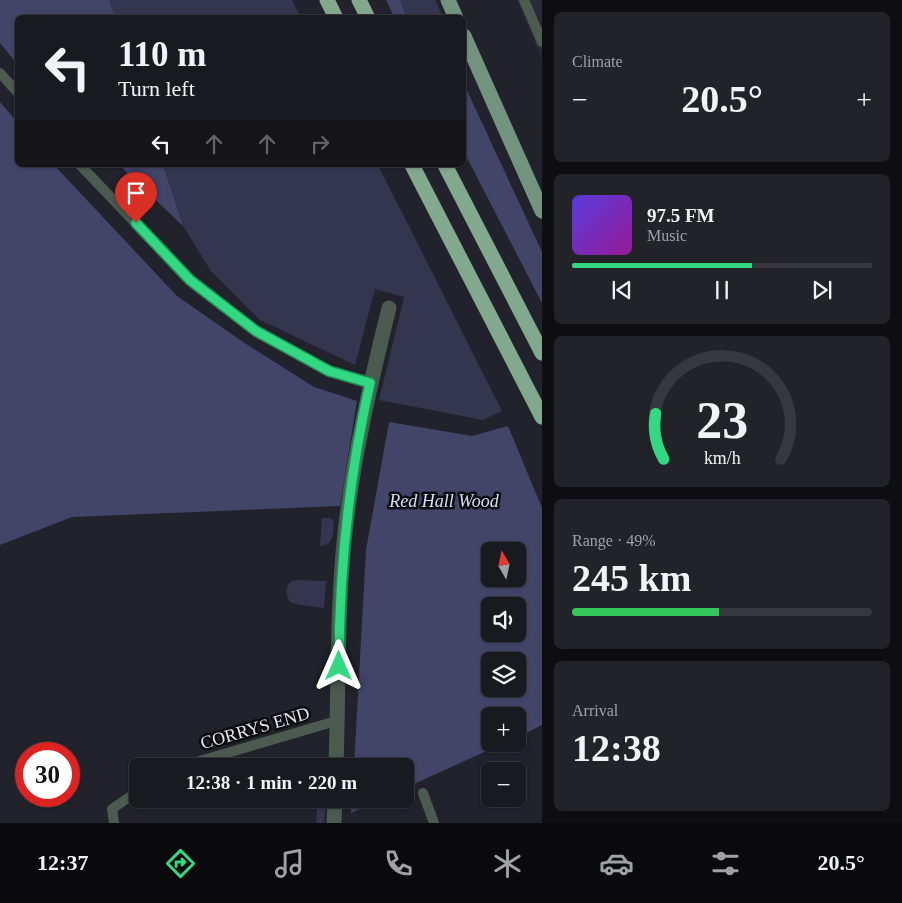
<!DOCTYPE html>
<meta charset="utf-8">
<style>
:root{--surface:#191a20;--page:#222329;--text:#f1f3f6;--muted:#9fa1a5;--line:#37383e;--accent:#32d882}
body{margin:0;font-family:"Times New Roman",serif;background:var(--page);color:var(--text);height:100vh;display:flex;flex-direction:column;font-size:19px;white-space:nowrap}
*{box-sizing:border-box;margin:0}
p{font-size:16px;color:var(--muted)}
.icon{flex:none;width:28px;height:28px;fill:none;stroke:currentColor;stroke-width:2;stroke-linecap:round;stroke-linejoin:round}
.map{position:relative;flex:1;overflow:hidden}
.sheet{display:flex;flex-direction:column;gap:12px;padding:12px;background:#0e0e12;width:360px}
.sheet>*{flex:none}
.top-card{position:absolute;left:15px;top:15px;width:451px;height:152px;border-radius:8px;box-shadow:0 1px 4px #0004,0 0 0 1px var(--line);background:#191a20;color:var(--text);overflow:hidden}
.needle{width:32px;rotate:351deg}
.buttons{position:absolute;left:481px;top:542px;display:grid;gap:10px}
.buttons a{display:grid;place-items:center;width:45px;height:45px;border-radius:8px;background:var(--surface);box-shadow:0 1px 4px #0004,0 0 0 1px var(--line);font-size:25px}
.speed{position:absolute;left:15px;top:742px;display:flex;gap:10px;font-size:25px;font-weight:700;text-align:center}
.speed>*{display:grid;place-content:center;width:65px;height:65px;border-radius:50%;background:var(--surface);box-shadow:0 1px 4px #0004,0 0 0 1px var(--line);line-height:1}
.speed .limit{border:8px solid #d22;background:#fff;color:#111}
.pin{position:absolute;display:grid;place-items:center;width:42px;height:42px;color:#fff;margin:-51px -21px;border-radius:50% 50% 50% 0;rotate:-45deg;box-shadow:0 0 5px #0007}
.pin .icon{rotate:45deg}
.me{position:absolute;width:55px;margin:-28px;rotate:0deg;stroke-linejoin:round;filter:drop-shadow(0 0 4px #0008)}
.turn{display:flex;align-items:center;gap:18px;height:105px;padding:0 20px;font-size:22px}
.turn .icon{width:65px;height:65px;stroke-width:2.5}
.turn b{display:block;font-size:35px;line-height:42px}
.lanes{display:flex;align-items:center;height:48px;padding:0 20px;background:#0003;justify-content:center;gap:25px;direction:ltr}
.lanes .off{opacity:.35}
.big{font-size:38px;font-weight:800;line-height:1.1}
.sheet .card{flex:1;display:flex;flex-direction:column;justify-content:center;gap:8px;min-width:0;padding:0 18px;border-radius:8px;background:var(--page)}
.sheet .dial{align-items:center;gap:0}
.dial svg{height:130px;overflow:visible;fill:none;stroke:var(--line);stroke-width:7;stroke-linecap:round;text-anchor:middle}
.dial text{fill:var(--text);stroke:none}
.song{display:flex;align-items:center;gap:15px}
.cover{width:60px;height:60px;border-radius:8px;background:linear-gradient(135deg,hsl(250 70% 55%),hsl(300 70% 35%))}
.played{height:5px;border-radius:2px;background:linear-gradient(90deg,var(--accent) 60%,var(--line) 60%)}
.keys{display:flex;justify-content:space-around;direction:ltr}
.heat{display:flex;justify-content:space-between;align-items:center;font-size:28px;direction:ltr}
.charge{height:8px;border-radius:4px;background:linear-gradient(90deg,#34c759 49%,var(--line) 0)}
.trip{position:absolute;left:129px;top:758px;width:285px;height:50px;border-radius:8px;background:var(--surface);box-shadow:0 1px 4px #0004,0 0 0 1px var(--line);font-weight:800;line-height:50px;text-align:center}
.dock{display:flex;height:80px;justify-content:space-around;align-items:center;background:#0a0a0d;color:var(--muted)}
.dock .icon{width:35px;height:35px}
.dock .selected{color:var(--accent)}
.dock b{font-size:22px;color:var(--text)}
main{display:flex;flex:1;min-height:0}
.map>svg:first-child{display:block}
.built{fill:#292a39}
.green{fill:#343650}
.forest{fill:#424568;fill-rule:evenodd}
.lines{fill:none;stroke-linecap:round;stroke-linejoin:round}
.lane{stroke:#4b5b50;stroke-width:10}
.street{stroke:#4b5b50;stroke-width:15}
.primary{stroke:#72937d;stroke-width:15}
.highway{stroke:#82a98e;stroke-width:15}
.route-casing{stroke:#208c54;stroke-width:12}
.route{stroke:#32d882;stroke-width:9}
.labels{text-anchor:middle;stroke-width:5;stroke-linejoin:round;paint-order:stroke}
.park-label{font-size:18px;font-style:italic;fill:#dbdef8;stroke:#0b0c10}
.street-label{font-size:18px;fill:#e9eaf1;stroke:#0b0c10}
</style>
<main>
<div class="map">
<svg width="542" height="823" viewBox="0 0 542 823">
<rect width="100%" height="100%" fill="#21222b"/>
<path class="built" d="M517,0H542V60Z"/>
<path class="green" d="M109,0H292L301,17H115Z
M400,0H435L443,17H401L406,15Z
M163,165H378L502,411L483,420L379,400L404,297L375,289L355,365L260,320L211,271L183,226Z
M322,518H330L334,522C333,534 334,545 320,546Z
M299,580L326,581L324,608L295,604L290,602C286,595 285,588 290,582Z
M318,799H326L324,823H316Z"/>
<path class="forest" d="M0,0H109L115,17L18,18L17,64L0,43Z
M386,0H400L406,15L401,17H394Z
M464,84L542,252V303L464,152Z
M0,102L17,122L18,165H54L177,296L243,342L314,387L357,401L340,506L72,517L0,545Z
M119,165H163L183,226Z
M389,422L472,436L508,426L542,508V725L518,737V716H490V744H502L405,788V766H354L366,550ZM518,551V579H490V551ZM518,606V634H490V606ZM518,661V689H490V661Z
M352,799H382L351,813Z"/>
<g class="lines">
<path class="lane" d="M524,0L542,42
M0,73L18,93
M80,165L190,280L256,331L329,371L370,383
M183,766L336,721
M423,793L434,823
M114,823L112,809L138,791"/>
<path class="street" d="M336,766C339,678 336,589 349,501C358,436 373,372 389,308
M334,823L335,799"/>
<path class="primary" d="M448,0L456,18
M464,36L542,211"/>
<path class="highway" d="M327,0L336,18
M359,0L368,18
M412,165L542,417
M445,165L542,353"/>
</g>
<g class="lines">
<g class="route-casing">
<path id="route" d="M136,223L190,280L256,331L329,371L370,383C349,476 339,570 339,666"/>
</g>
<use href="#route" class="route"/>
</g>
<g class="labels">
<g class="park-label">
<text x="444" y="507">Red Hall Wood</text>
</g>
<g class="street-label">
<text transform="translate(255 728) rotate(-16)" y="6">CORRYS END</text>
</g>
</g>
</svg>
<div class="buttons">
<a><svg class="needle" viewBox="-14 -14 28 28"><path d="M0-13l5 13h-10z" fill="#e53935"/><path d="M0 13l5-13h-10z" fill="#9fa1a5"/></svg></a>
<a><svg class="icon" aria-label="sound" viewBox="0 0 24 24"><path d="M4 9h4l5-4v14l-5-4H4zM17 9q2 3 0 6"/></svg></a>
<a><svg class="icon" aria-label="layers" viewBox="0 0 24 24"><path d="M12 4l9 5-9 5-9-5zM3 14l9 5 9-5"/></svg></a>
<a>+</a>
<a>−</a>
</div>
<div class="speed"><div class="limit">30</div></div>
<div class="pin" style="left:136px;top:223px;background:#d93025"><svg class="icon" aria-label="arrive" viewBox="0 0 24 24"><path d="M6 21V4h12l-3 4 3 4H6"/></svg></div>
<svg class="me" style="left:339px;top:666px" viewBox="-20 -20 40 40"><path d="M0-17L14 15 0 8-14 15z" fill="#32d882" stroke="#fff" stroke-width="4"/></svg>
<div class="trip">12:38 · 1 min · 220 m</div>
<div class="top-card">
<div class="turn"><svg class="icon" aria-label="left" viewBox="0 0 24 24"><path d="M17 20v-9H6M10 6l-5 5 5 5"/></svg><div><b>110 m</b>Turn left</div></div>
<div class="lanes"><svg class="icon" aria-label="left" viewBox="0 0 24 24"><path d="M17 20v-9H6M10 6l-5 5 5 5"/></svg><svg class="icon off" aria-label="ahead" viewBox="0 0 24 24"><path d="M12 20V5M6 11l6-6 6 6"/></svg><svg class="icon off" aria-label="ahead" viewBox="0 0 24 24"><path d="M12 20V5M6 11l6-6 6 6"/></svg><svg class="icon off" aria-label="right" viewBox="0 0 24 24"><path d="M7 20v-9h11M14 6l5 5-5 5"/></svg></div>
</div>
</div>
<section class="sheet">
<div class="card"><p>Climate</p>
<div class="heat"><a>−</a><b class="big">20.5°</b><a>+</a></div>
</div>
<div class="card">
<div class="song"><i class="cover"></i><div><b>97.5 FM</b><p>Music</p></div></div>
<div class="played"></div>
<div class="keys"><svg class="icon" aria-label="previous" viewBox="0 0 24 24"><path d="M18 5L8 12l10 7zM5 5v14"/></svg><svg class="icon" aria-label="pause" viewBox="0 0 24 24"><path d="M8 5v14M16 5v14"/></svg><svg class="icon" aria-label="next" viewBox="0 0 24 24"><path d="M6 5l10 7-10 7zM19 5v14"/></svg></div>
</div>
<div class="card dial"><svg viewBox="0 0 100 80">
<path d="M14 69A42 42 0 1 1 86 69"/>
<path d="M14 69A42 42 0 0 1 9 41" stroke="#32d882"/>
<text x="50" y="56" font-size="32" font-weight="700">23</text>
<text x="50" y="72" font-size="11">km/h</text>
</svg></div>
<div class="card"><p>Range · 49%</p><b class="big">245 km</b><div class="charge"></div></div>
<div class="card"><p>Arrival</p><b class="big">12:38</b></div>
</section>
</main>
<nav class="dock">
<b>12:37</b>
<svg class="icon selected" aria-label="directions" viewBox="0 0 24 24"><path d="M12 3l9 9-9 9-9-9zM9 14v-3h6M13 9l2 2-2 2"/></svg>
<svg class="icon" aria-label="music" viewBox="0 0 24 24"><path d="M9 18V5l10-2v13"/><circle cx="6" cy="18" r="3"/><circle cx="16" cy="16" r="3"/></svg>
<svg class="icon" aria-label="phone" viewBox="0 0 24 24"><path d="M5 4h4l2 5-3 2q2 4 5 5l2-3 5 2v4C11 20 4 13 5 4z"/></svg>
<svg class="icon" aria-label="climate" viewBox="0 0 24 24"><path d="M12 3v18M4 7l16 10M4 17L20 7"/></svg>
<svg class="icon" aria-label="car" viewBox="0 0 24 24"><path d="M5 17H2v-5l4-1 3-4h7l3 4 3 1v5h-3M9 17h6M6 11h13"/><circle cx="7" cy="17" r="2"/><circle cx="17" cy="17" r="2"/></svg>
<svg class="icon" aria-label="filters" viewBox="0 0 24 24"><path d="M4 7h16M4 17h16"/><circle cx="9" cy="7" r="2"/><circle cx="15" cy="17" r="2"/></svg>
<b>20.5°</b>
</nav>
